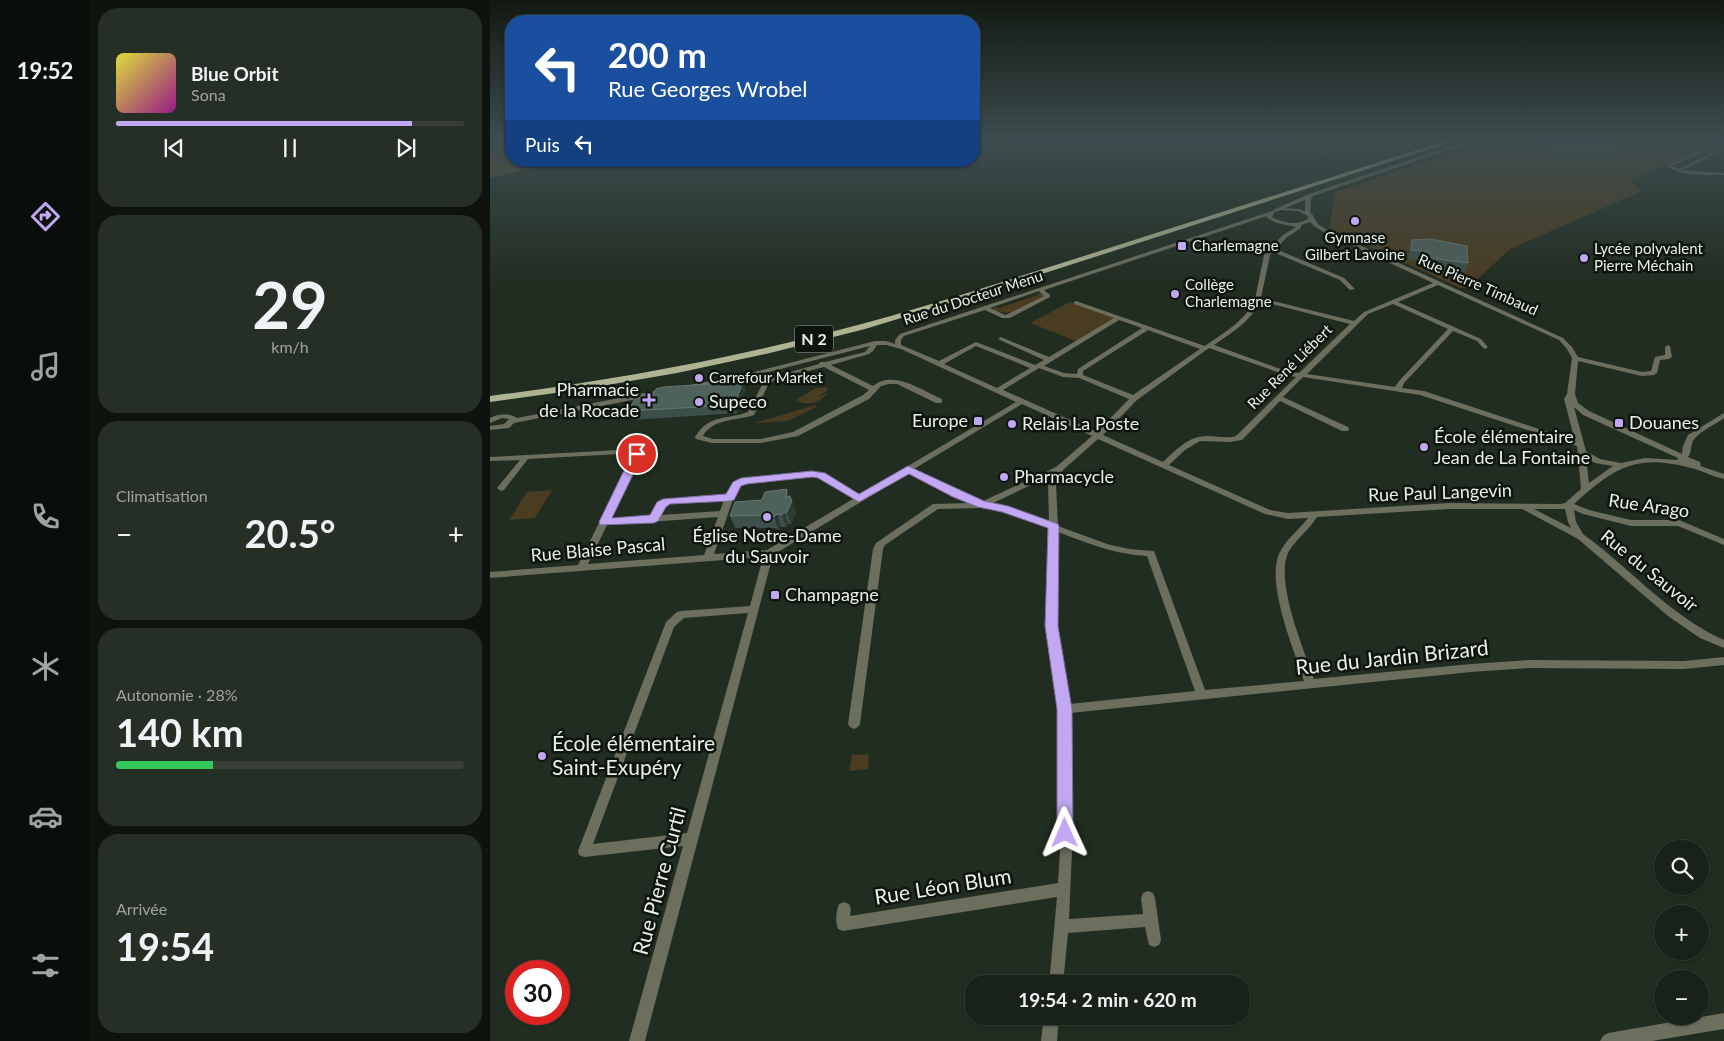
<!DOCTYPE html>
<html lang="fr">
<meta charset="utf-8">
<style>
:root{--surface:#192219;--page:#262f26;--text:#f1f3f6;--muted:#9fa4a2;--line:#373f38;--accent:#c2a7f2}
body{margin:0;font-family:Lato,sans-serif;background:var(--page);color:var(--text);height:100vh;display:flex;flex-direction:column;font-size:19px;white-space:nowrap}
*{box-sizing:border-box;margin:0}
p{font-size:16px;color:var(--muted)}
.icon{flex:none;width:28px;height:28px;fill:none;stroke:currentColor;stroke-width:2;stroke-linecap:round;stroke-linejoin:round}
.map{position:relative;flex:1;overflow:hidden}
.details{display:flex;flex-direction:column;gap:8px;padding:8px;background:#0e130e;width:400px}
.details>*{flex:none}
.guide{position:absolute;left:15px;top:15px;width:475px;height:152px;border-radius:20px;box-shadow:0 1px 4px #0004,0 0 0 1px var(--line);background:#1a4fa0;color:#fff;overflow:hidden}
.tools{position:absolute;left:1164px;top:840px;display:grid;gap:10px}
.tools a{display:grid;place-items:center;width:55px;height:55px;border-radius:50%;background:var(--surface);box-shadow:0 1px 4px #0004,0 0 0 1px var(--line);font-size:25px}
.speed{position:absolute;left:15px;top:960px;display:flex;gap:10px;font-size:25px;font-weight:700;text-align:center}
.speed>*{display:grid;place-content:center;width:65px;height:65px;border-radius:50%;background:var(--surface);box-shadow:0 1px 4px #0004,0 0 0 1px var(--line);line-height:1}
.speed .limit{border:8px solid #d22;background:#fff;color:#111}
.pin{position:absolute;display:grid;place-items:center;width:42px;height:42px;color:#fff;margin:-21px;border:2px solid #fff;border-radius:50%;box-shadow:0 1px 5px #0007}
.me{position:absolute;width:55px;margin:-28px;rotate:359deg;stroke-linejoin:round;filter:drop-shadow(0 0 4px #0008)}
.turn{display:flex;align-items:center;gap:18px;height:105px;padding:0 20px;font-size:22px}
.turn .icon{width:65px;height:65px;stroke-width:2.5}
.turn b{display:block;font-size:35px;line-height:42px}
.then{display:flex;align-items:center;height:48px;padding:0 20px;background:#0003;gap:10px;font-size:19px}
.big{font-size:38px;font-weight:700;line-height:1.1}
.details .widget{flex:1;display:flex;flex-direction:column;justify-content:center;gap:8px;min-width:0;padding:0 18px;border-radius:20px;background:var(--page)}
.details .dial{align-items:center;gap:0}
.dial b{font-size:65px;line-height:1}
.song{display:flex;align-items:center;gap:15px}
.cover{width:60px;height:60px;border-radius:8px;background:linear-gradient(135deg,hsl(60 70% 55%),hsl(310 70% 35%))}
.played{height:5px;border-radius:2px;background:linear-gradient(90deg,var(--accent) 85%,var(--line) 85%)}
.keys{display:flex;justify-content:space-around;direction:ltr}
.heat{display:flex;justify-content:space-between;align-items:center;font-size:28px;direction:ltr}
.charge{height:8px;border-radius:4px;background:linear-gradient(90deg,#34c759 28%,var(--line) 0)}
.trip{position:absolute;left:475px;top:975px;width:285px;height:50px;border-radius:20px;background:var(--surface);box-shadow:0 1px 4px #0004,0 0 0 1px var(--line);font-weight:700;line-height:50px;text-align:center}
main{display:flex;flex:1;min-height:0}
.menu{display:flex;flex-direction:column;width:90px;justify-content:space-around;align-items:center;background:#0a0e0a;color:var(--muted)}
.menu .icon{width:35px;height:35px}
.menu .selected{color:var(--accent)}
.menu b{font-size:22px;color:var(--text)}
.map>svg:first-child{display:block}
.green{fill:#4a3c21}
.forest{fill:#62502e}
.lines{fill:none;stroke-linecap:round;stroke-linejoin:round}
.minor{fill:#6c6e5e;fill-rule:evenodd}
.tertiary{fill:#6c6e5e;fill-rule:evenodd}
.primary{fill:#aeb391;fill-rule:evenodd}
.wall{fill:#3c4f4a}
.shaded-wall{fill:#293a32}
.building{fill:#4f615b;stroke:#677771}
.route{fill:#c2a7f2;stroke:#7e6d9d}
.poi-dot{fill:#c2a7f2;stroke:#0e140e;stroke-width:2}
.labels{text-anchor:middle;stroke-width:5;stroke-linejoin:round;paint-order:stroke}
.far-poi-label{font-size:15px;fill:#e9f1e9;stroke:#0e140e;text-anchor:start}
.far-street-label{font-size:15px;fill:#e9f1e9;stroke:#0e140e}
.shield{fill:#0e140e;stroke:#a7afa7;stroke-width:1}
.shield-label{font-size:16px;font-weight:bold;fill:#e9f1e9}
.poi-label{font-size:18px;fill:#e9f1e9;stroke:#0e140e;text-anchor:start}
.street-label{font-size:18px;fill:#e9f1e9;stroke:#0e140e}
.near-street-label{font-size:21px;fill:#e9f1e9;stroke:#0e140e}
.near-poi-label{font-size:21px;fill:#e9f1e9;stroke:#0e140e;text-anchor:start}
</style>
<main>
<nav class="menu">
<b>19:52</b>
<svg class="icon selected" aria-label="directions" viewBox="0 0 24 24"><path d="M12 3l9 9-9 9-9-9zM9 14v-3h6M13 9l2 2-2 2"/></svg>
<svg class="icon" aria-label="music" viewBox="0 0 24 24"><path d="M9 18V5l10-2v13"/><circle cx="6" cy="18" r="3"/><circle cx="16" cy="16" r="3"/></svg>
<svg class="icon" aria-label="phone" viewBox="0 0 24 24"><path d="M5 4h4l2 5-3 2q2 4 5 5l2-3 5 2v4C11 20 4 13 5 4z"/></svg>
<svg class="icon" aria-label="climate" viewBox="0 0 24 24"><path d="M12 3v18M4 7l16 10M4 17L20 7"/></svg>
<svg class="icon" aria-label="car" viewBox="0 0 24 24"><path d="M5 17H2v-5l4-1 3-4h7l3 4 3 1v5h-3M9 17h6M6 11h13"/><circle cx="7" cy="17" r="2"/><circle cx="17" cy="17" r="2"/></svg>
<svg class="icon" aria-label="filters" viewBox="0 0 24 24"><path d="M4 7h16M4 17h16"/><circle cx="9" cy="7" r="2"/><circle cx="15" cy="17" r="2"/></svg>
</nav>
<section class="details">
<div class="widget">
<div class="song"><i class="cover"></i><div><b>Blue Orbit</b><p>Sona</p></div></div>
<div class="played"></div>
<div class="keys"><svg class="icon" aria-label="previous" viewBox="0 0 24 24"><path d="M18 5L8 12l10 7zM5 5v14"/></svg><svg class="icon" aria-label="pause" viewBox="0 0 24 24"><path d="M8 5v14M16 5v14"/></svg><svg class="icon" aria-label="next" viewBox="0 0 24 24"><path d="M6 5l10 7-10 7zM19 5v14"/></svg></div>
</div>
<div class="widget dial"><b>29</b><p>km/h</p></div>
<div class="widget"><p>Climatisation</p>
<div class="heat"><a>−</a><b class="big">20.5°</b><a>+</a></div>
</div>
<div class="widget"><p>Autonomie · 28%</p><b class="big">140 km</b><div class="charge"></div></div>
<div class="widget"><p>Arrivée</p><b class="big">19:54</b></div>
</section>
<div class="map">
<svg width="1234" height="1041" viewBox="0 0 1234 1041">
<rect width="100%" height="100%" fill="#212d21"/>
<path class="green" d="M783,139H852L859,141L846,159Z
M1004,139H1216L1208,143L1219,145L1206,153L1139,180L1152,191L1020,249L978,288H970L839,228L845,192Z
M546,293L555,294V297C536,306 524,318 503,310L504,306L509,308L548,295Z
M580,302L626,317L586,341L540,323Z
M338,387L337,391L329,395L330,396L338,393C328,403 318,407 306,400L326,388Z
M326,405V407L298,421L264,423Z
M62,490L45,518L19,520L37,492Z
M379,754L378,769L359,771L362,755Z"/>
<path class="forest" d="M21,145V161H70L0,178V149Z"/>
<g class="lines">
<path class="minor" d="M853,139H867L865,140Z
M1211,150L1226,154L1193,170L1234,173V175C1215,175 1193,177 1177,166ZM1212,152L1220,154L1189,169L1182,166Z
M791,208L809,209L822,214L828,224L839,231L1073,338L1082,347L1088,357L1152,372L1161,371L1165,357L1175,355V347L1178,345L1180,346L1182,357L1179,359L1170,360L1167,373L1164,375L1152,376L1088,361L1085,394L1088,403L1099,411L1192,454L1193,446L1198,435L1234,413V418C1226,424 1207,433 1203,441C1200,447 1202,452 1198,457L1210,462L1211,464L1210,466L1234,474V479C1224,477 1215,472 1205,469C1147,453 1126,466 1084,504L1099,510L1141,520H1189L1234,539V545L1188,526H1141L1093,514L1084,510L1086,522L1093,534C1141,569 1180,616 1234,640V648L1210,638L1178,616L1088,539L1032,509H959L827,517C819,530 805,540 798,553C785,582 814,650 824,679L981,664L1039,660L1194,661L1234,657V665L1194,669L1039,668L981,672L580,713L582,851L579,919L653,914L651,898L653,893L658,891L663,893L665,898L671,940L669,945L664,947L659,945L655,927L578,933L573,984H559L567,897L353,931L348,929C345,921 346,912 349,904L354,902L359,904L361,909L360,916L568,883L570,851L568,709L556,626L560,529L512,511L491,508L448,509L395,545L393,549L370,724L368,727L364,729L360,727L358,724L383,549L386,543L443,504L478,503L419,473L283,555L155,1041H139L193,846L94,857L89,855L88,851L176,622L187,612L191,611L260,606L273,557L0,578V572L88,565L143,455L129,454L38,459L14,490L11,491L7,488L30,460L0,461V457L129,450H148L151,455L120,519L161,516L168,503L174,499L236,495L244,482L255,478L328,472L369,495L526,402L411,349L396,345H387L383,351L379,354L341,365L383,386C403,369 433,391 452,399V403H446L407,384H399L391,386L379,399L308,436L271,443H222L206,439L205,437C219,414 236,420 258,412L273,383L282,377L329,364L330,362H335L375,352L380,346L256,378L200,389L196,387L200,385L256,374L385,341H396L405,344V340L410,334ZM791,210L808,211L818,216V219C807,226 793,223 782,217L784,212ZM777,216V218L787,223L806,227L793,235L781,247L779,248L774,255L765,299C756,321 733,333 715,346L586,301L584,302V304L624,318L559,357L513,338L511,337L508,339L554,360L545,365L486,342L449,361L411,345V340L414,336L495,310L512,318H520L560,297V295L554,290ZM820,222L824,226L835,233L943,283L874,312L864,321L771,298L780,255L783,252L850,280L860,290L865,289L854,278L786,249L797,237L811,228V225ZM948,285L1069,340L1077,349L1082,358L1077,394L1074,399L1085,441L934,391L912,388L914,383L963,331L987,341L993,348L995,349L998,347L991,339L908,302ZM549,291L554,296L518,314L515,315L500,308ZM770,301L860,324L809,373L799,372L724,345C741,333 761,322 770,301ZM903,304L958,329L909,381L905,387L817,374L878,314ZM629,320L652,328L588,369L587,374L574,373L554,366ZM658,330L710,349L643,395L593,375V371ZM486,346L540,368L507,388L454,364ZM719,348L796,375L806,377L746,436C737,439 728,436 718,436C699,435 686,450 673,462L613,435L647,400ZM334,367L379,390L373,395L303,432L271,439H223L213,436C223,418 247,421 264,415L278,385L286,379ZM549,368L573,377L589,378L639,399L607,432L513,390ZM813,377L930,395L1087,446L1091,489L1075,503L1071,504L959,503L798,513L780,510L679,465L695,450L710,441L740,442L752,440L790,401L852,431H858L859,429L858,427L793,397ZM532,404L602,436L566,467L491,502L424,469ZM1084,407L1093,415L1188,458L1187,460L1155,458L1131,463L1110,459L1096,451ZM608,439L775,514L798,519L818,518C809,530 795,540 789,554C776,584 804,650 814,681L715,690L664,551L639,549L617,544L568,526L566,484L573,470ZM1096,458L1105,463L1123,466L1099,483ZM562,475L558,484L559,522L517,506L501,504ZM327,477L363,499L277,550L224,554L246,491L250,486L256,483ZM234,500L230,511L170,515L174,507L179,504ZM1044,509H1075L1078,522L1081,528ZM228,517L214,555L98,564L117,525ZM568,532C600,544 623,554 657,556L705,691L579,704L566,626ZM258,613L197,833L103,844L184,627L194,618Z
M175,389H178V393L24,423L19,428L0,430V426L14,424L19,419L12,418L0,423V418C9,414 18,412 27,418Z
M1234,1013V1029L1162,1041H1110L1113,1036L1118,1033Z
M554,1016H569L567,1041H551Z"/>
<path class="tertiary" d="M982,139H991L823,196L821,200L820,215L815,214V200L788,211L783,210L819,194Z"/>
<path class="primary" d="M962,139H971L493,293L375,329L280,353L187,373L94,389L0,402V396C109,382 218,363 325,336C416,314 505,284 594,256C716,217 839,178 962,139Z"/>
</g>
<path class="wall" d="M1043,140H1111L1125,150L1122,158L1076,157L1048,152L1041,145Z
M922,240L978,263L975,273L937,268V261L918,259Z
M256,390L247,413L142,420L138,411L161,398Z
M297,489L299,496H300L306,513L301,524H298L296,527H291L289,530L285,528H245L240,516L272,500Z"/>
<path class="shaded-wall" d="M253,382L256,390L247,413L244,405Z
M297,489L301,501H302L306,513L301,524L297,512L296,497Z
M294,512L298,524L296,527L292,515Z
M287,514L291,527L289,530L284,517Z"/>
<path class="building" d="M1045,140H1113L1125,150L1079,149L1050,145Z
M941,239L977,246L978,263L939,258L940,252L921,250L922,240Z
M253,382L244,405L138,411L145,399L161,398L166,389L173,387Z
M297,489L296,497L300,496L302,501L297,512H294L292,515L287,514L284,517L281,515L240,516L245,502L272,500L275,492Z"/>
<linearGradient id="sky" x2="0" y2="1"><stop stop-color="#121912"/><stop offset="0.49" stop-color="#3d4c4e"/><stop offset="1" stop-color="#3d4c4e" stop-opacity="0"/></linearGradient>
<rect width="1234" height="285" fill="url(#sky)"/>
<path class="route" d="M147,451L153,454L122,518L160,515L167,502L173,499L236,494L243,482L251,478L322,471L335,473L369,494L418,466L494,501L518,506L568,524L569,526L568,626L582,709L583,833L581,838L575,841L569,838L567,833V709L555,626L558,528L512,512L488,507L463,497L419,474L369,502L328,478L322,477L257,484L251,486L244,500L240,501L180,504L176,507L168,521L164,523L110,525L109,522L142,454Z"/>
<g class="poi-dot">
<circle cx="865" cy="221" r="5"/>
<rect x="687" y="241" width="10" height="10" rx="2.5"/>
<circle cx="1094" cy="258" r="5"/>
<circle cx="685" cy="294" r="5"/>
<circle cx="209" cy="378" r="5"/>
<path d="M156.5 392.5h5v5h5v5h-5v5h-5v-5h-5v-5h5z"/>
<circle cx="209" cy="402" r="5"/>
<rect x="483" y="416" width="10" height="10" rx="2.5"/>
<rect x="1124" y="418" width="10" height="10" rx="2.5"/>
<circle cx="522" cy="424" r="5"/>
<circle cx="934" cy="447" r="5"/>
<circle cx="514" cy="477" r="5"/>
<circle cx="277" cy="517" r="5"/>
<rect x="280" y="590" width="10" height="10" rx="2.5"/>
<circle cx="52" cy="756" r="5"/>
</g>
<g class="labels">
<g class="far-poi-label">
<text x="865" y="243" text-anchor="middle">Gymnase<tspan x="865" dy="17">Gilbert Lavoine</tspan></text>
<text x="702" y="251">Charlemagne</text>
<text x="1104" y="254">Lycée polyvalent<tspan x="1104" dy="17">Pierre Méchain</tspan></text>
<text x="695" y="290">Collège<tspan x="695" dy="17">Charlemagne</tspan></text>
<text x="219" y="383">Carrefour Market</text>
</g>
<g class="far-street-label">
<text transform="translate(988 285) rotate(24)" y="5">Rue Pierre Timbaud</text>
<text transform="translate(483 298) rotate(-18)" y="5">Rue du Docteur Menu</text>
<text transform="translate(800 367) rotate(-45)" y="5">Rue René Liébert</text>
</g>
<rect class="shield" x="305" y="325.5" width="38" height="27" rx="4"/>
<g class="shield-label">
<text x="324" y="345">N 2</text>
</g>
<g class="poi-label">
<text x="149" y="396" text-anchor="end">Pharmacie<tspan x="149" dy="21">de la Rocade</tspan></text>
<text x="219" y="408">Supeco</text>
<text x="478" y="427" text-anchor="end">Europe</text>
<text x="1139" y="429">Douanes</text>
<text x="532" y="430">Relais La Poste</text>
<text x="944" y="443">École élémentaire<tspan x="944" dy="21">Jean de La Fontaine</tspan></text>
<text x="524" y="483">Pharmacycle</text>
<text x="277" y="542" text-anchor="middle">Église Notre-Dame<tspan x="277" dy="21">du Sauvoir</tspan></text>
<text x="295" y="601">Champagne</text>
</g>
<g class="street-label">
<text transform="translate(950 493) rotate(-2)" y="6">Rue Paul Langevin</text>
<text transform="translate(1159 506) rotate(8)" y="6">Rue Arago</text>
<text transform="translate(108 550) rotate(-5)" y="6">Rue Blaise Pascal</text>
<text transform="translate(1159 571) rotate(39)" y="6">Rue du Sauvoir</text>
</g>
<g class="near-street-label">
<text transform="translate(902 658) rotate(-6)" y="7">Rue du Jardin Brizard</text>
<text transform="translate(170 881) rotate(-75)" y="7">Rue Pierre Curtil</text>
<text transform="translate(453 887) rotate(-9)" y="7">Rue Léon Blum</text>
</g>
<g class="near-poi-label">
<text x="62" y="751">École élémentaire<tspan x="62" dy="24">Saint-Exupéry</tspan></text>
</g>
</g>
</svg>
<div class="tools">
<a><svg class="icon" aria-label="search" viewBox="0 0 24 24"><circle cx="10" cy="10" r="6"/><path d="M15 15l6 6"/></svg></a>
<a>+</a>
<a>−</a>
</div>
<div class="speed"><div class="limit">30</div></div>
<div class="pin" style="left:147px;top:454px;background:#d93025"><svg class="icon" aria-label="arrive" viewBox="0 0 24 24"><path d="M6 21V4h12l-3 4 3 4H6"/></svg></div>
<svg class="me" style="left:575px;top:833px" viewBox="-20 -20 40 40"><path d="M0-17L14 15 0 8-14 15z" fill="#c2a7f2" stroke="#fff" stroke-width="4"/></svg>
<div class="trip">19:54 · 2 min · 620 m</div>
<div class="guide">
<div class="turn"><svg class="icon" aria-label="left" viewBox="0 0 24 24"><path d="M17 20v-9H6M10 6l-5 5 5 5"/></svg><div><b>200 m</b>Rue Georges Wrobel</div></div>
<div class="then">Puis<svg class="icon" aria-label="left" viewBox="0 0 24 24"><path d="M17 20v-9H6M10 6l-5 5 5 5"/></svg></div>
</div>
</div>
</main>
